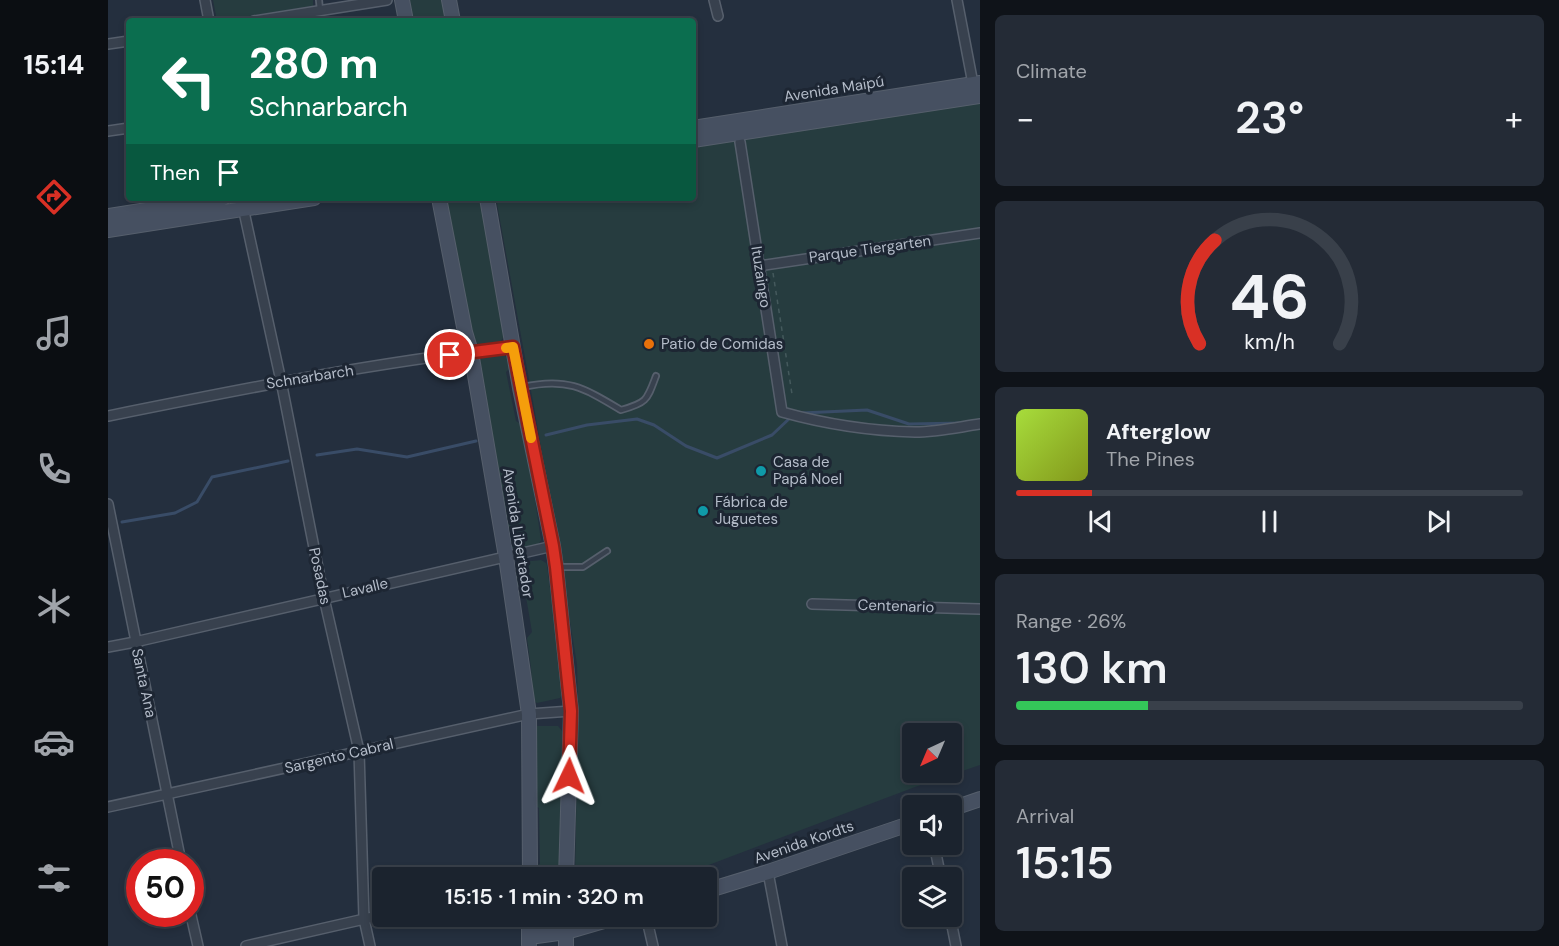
<!DOCTYPE html>
<meta charset="utf-8">
<style>
:root{--surface:#1b232e;--page:#242b36;--text:#f1f3f6;--muted:#a0a4aa;--line:#39404a;--accent:#d93025}
body{margin:0;font-family:"DM Sans",sans-serif;background:var(--page);color:var(--text);height:100vh;display:flex;flex-direction:column;font-size:22px;white-space:nowrap}
*{box-sizing:border-box;margin:0}
p{font-size:20px;color:var(--muted)}
.icon{flex:none;width:33px;height:33px;fill:none;stroke:currentColor;stroke-width:2;stroke-linecap:round;stroke-linejoin:round}
.map{position:relative;flex:1;overflow:hidden}
.side{display:flex;flex-direction:column;gap:15px;padding:15px;background:#0f1319;width:579px}
.side>*{flex:none}
.hud{position:absolute;left:18px;top:18px;width:570px;height:183px;border-radius:6px;box-shadow:0 3px 9px #0003,0 0 0 2px var(--line);background:#0b6e4f;color:#fff;overflow:hidden}
.needle{width:39px;rotate:224deg}
.tools{position:absolute;left:794px;top:723px;display:grid;gap:12px}
.tools a{display:grid;place-items:center;width:60px;height:60px;border-radius:6px;background:var(--surface);box-shadow:0 3px 9px #0003,0 0 0 2px var(--line);font-size:30px}
.speed{position:absolute;left:18px;top:849px;display:flex;gap:12px;font-size:30px;font-weight:700;text-align:center}
.speed>*{display:grid;place-content:center;width:78px;height:78px;border-radius:50%;background:var(--surface);box-shadow:0 3px 9px #0003,0 0 0 2px var(--line);line-height:1}
.speed .limit{border:9px solid #d22;background:#fff;color:#111}
.pin{position:absolute;display:grid;place-items:center;width:51px;height:51px;color:#fff;margin:-26px;border:3px solid #fff;border-radius:50%;box-shadow:0 2px 6px #0007}
.me{position:absolute;width:66px;margin:-33px;rotate:2deg;stroke-linejoin:round;filter:drop-shadow(0 0 4px #0008)}
.turn{display:flex;align-items:center;gap:21px;height:126px;padding:0 24px;font-size:27px}
.turn .icon{width:78px;height:78px;stroke-width:2.5}
.turn b{display:block;font-size:42px;line-height:51px}
.then{display:flex;align-items:center;height:57px;padding:0 24px;background:#0003;gap:12px;font-size:22px}
.big{font-size:45px;font-weight:600;line-height:1.1}
.side .card{flex:1;display:flex;flex-direction:column;justify-content:center;gap:9px;min-width:0;padding:0 21px;border-radius:9px;background:var(--page)}
.side .dial{align-items:center;gap:0}
.dial svg{height:156px;overflow:visible;fill:none;stroke:var(--line);stroke-width:7;stroke-linecap:round;text-anchor:middle}
.dial text{fill:var(--text);stroke:none}
.song{display:flex;align-items:center;gap:18px}
.cover{width:72px;height:72px;border-radius:9px;background:linear-gradient(135deg,hsl(80 70% 55%),hsl(70 70% 35%))}
.played{height:6px;border-radius:3px;background:linear-gradient(90deg,var(--accent) 15%,var(--line) 15%)}
.keys{display:flex;justify-content:space-around;direction:ltr}
.heat{display:flex;justify-content:space-between;align-items:center;font-size:33px;direction:ltr}
.charge{height:9px;border-radius:4px;background:linear-gradient(90deg,#34c759 26%,var(--line) 0)}
.trip{position:absolute;left:264px;top:867px;width:345px;height:60px;border-radius:6px;background:var(--surface);box-shadow:0 3px 9px #0003,0 0 0 2px var(--line);font-weight:600;line-height:60px;text-align:center}
main{display:flex;flex:1;min-height:0}
.tabs{display:flex;flex-direction:column;width:108px;justify-content:space-around;align-items:center;background:#0b0e12;color:var(--muted)}
.tabs .icon{width:42px;height:42px}
.tabs .current{color:var(--accent)}
.tabs b{font-size:27px;color:var(--text)}
.map>svg:first-child{display:block}
.green{fill:#263c3f;fill-rule:evenodd}
.lines{fill:none;stroke-linecap:round;stroke-linejoin:round}
.stream{stroke:#394c67;stroke-width:3}
.service-casing{stroke:#565f6c;stroke-width:8}
.minor-casing{stroke:#565f6c;stroke-width:12}
.secondary-casing{stroke:#565f6c;stroke-width:16}
.path{stroke:#44595c;stroke-width:1.5;stroke-dasharray:4.5 4.5;stroke-linecap:butt}
.service{stroke:#38414e;stroke-width:4.5}
.minor{stroke:#38414e;stroke-width:9}
.secondary{stroke:#465061;stroke-width:14}
.route-casing{stroke:#8d1f18;stroke-width:15}
.route{stroke:#d93025;stroke-width:10}
.slow{stroke:#f59e0b;stroke-width:10}
.food-dot{fill:#e8710a;stroke:#1d2633;stroke-width:2}
.culture-dot{fill:#0f9aa8;stroke:#1d2633;stroke-width:2}
.labels{text-anchor:middle;stroke-width:6;stroke-linejoin:round;paint-order:stroke}
.street-label{font-size:15px;fill:#b4bcc9;stroke:#1d2633}
.poi-label{font-size:15px;fill:#b4bcc9;stroke:#1d2633;text-anchor:start}
</style>
<main>
<nav class="tabs">
<b>15:14</b>
<svg class="icon current" aria-label="directions" viewBox="0 0 24 24"><path d="M12 3l9 9-9 9-9-9zM9 14v-3h6M13 9l2 2-2 2"/></svg>
<svg class="icon" aria-label="music" viewBox="0 0 24 24"><path d="M9 18V5l10-2v13"/><circle cx="6" cy="18" r="3"/><circle cx="16" cy="16" r="3"/></svg>
<svg class="icon" aria-label="phone" viewBox="0 0 24 24"><path d="M5 4h4l2 5-3 2q2 4 5 5l2-3 5 2v4C11 20 4 13 5 4z"/></svg>
<svg class="icon" aria-label="climate" viewBox="0 0 24 24"><path d="M12 3v18M4 7l16 10M4 17L20 7"/></svg>
<svg class="icon" aria-label="car" viewBox="0 0 24 24"><path d="M5 17H2v-5l4-1 3-4h7l3 4 3 1v5h-3M9 17h6M6 11h13"/><circle cx="7" cy="17" r="2"/><circle cx="17" cy="17" r="2"/></svg>
<svg class="icon" aria-label="filters" viewBox="0 0 24 24"><path d="M4 7h16M4 17h16"/><circle cx="9" cy="7" r="2"/><circle cx="15" cy="17" r="2"/></svg>
</nav>
<div class="map">
<svg width="872" height="946" viewBox="0 0 872 946">
<rect width="100%" height="100%" fill="#242f3e"/>
<path class="green" d="M105,0H205V6L109,21Z
M302,0H336L340,21H305Z
M872,102V765L807,787L569,877H467L470,711L469,664L428,418L388,198H585V146ZM804,734H843V772H804Z
M338,198H374L397,335L392,342L370,344L365,340Z
M396,355L402,360V368L398,372L408,421L416,426L433,540L430,545L409,550L404,548L402,543L371,360L374,358Z
M433,560L438,563L439,566L456,691L452,698L429,703L425,700L423,668L419,638L424,632L417,591L409,585C405,559 409,563 433,560Z
M429,726H450L454,731V877H426L429,865L432,864L431,808L426,805L427,728Z"/>
<g class="lines">
<path class="stream" d="M694,413L759,410L801,424L856,423
M438,435L479,425L529,419L546,425L578,446L609,458L664,435L683,417
M209,455L249,449L299,457L368,441
M14,522L67,513L89,502L104,477L180,461"/>
<g class="service-casing">
<path id="service" d="M211,0L212,10
M415,387C459,377 476,388 513,410C539,403 539,400 548,376
M450,567H475L499,551"/>
</g>
<g class="minor-casing">
<path id="minor" d="M97,0L101,21
M606,0L610,16
M849,0L866,89
M146,21L279,0
M0,44L21,41
M0,131L21,128
M632,142L674,412C717,424 762,431 807,432C829,432 851,427 872,424
M133,198L173,381L216,598L251,751L256,919L262,946
M651,266L872,233
M0,416C134,389 269,362 405,347
M0,504L73,862
M704,604L872,609
M0,647L27,642L445,546
M0,807L421,714L463,711
M826,844L833,878
M660,872L674,946
M82,911L90,946
M538,916L545,946
M842,916L848,946
M138,946L274,915"/>
</g>
<g class="secondary-casing">
<path id="secondary" d="M294,0L298,21
M341,0L345,21
M585,128L872,83
M585,140L872,96
M331,198L357,332L363,352L398,557L421,714L422,878
M379,198L412,388L445,546L448,567L463,711L458,878
M0,216L115,198
M0,230L206,198
M843,809L872,799
M598,891L660,872L804,823
M421,937L458,932L513,916
M421,944V916
M458,946V916"/>
</g>
<path class="path" d="M665,273L684,394"/>
<use href="#service" class="service"/>
<use href="#minor" class="minor"/>
<use href="#secondary" class="secondary"/>
</g>
<g class="lines">
<g class="route-casing">
<path id="route" d="M342,355L405,347L445,546L448,567L463,711L461,776"/>
</g>
<use href="#route" class="route"/>
<path class="slow" d="M398,348L405,347L423,438"/>
</g>
<circle class="food-dot" cx="541" cy="344" r="6"/>
<g class="culture-dot">
<circle cx="653" cy="471" r="6"/>
<circle cx="595" cy="511" r="6"/>
</g>
<g class="labels">
<g class="street-label">
<text transform="translate(726 89) rotate(-9)" y="5">Avenida Maipú</text>
<text transform="translate(762 249) rotate(-8)" y="5">Parque Tiergarten</text>
<text transform="translate(653 277) rotate(81)" y="5">Ituzaingo</text>
<text transform="translate(202 377) rotate(-9)" y="5">Schnarbarch</text>
<text transform="translate(410 533) rotate(81)" y="5">Avenida Libertador</text>
<text transform="translate(212 576) rotate(78)" y="5">Posadas</text>
<text transform="translate(257 588) rotate(-13)" y="5">Lavalle</text>
<text transform="translate(788 606) rotate(2)" y="5">Centenario</text>
<text transform="translate(36 683) rotate(78)" y="5">Santa Ana</text>
<text transform="translate(231 756) rotate(-13)" y="5">Sargento Cabral</text>
<text transform="translate(696 842) rotate(-19)" y="5">Avenida Kordts</text>
</g>
<g class="poi-label">
<text x="553" y="349">Patio de Comidas</text>
<text x="665" y="467">Casa de<tspan x="665" dy="17">Papá Noel</tspan></text>
<text x="607" y="507">Fábrica de<tspan x="607" dy="17">Juguetes</tspan></text>
</g>
</g>
</svg>
<div class="tools">
<a><svg class="needle" viewBox="-14 -14 28 28"><path d="M0-13l5 13h-10z" fill="#e53935"/><path d="M0 13l5-13h-10z" fill="#a0a4aa"/></svg></a>
<a><svg class="icon" aria-label="sound" viewBox="0 0 24 24"><path d="M4 9h4l5-4v14l-5-4H4zM17 9q2 3 0 6"/></svg></a>
<a><svg class="icon" aria-label="layers" viewBox="0 0 24 24"><path d="M12 4l9 5-9 5-9-5zM3 14l9 5 9-5"/></svg></a>
</div>
<div class="speed"><div class="limit">50</div></div>
<div class="pin" style="left:342px;top:355px;background:#d93025"><svg class="icon" aria-label="arrive" viewBox="0 0 24 24"><path d="M6 21V4h12l-3 4 3 4H6"/></svg></div>
<svg class="me" style="left:461px;top:776px" viewBox="-20 -20 40 40"><path d="M0-17L14 15 0 8-14 15z" fill="#d93025" stroke="#fff" stroke-width="4"/></svg>
<div class="trip">15:15 · 1 min · 320 m</div>
<div class="hud">
<div class="turn"><svg class="icon" aria-label="left" viewBox="0 0 24 24"><path d="M17 20v-9H6M10 6l-5 5 5 5"/></svg><div><b>280 m</b>Schnarbarch</div></div>
<div class="then">Then<svg class="icon" aria-label="arrive" viewBox="0 0 24 24"><path d="M6 21V4h12l-3 4 3 4H6"/></svg></div>
</div>
</div>
<section class="side">
<div class="card"><p>Climate</p>
<div class="heat"><a>−</a><b class="big">23°</b><a>+</a></div>
</div>
<div class="card dial"><svg viewBox="0 0 100 80">
<path d="M14 69A42 42 0 1 1 86 69"/>
<path d="M14 69A42 42 0 0 1 22 16" stroke="#d93025"/>
<text x="50" y="56" font-size="32" font-weight="700">46</text>
<text x="50" y="72" font-size="11">km/h</text>
</svg></div>
<div class="card">
<div class="song"><i class="cover"></i><div><b>Afterglow</b><p>The Pines</p></div></div>
<div class="played"></div>
<div class="keys"><svg class="icon" aria-label="previous" viewBox="0 0 24 24"><path d="M18 5L8 12l10 7zM5 5v14"/></svg><svg class="icon" aria-label="pause" viewBox="0 0 24 24"><path d="M8 5v14M16 5v14"/></svg><svg class="icon" aria-label="next" viewBox="0 0 24 24"><path d="M6 5l10 7-10 7zM19 5v14"/></svg></div>
</div>
<div class="card"><p>Range · 26%</p><b class="big">130 km</b><div class="charge"></div></div>
<div class="card"><p>Arrival</p><b class="big">15:15</b></div>
</section>
</main>
